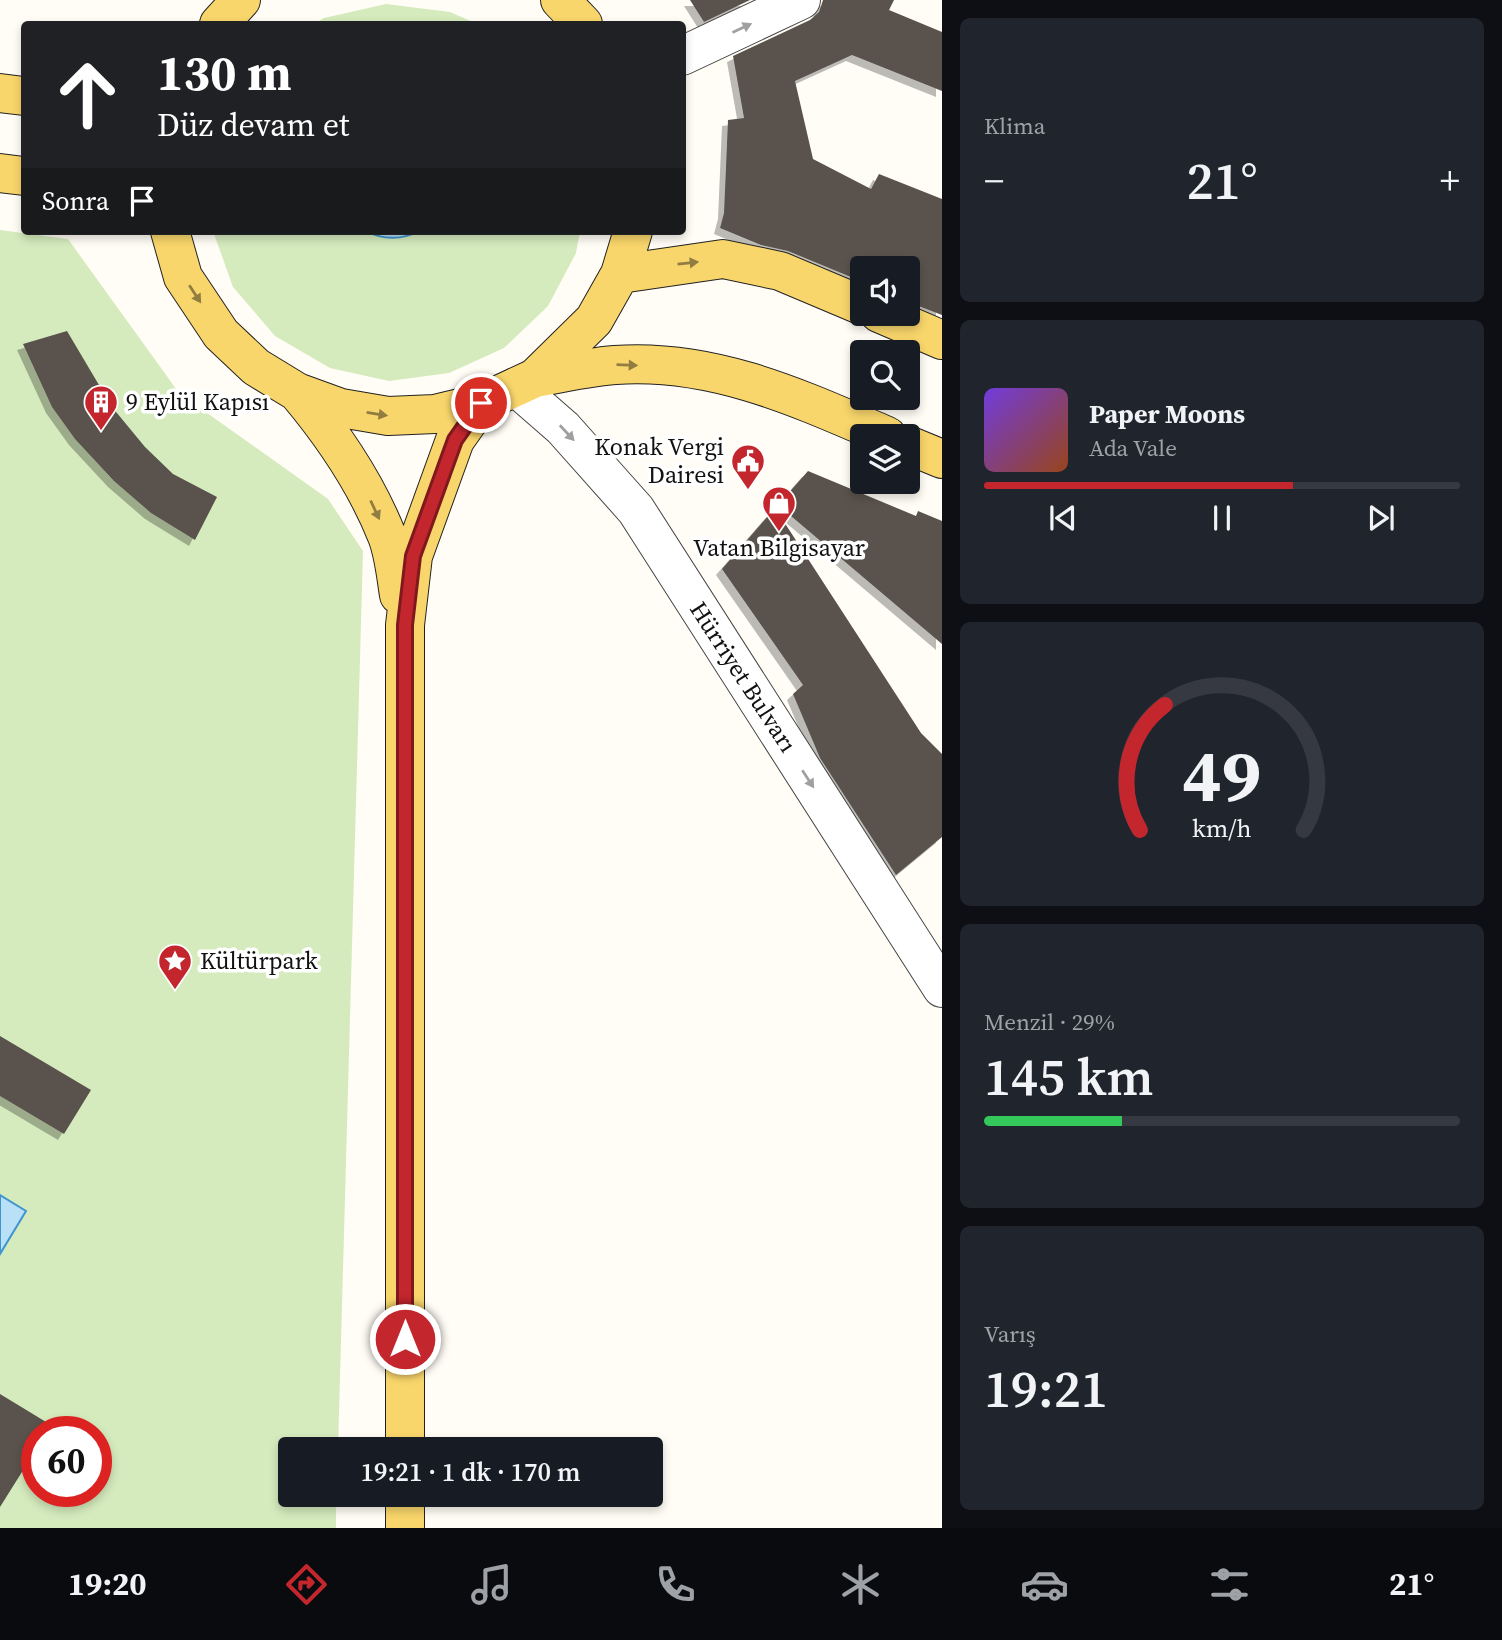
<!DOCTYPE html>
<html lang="tr">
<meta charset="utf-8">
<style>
:root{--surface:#171b24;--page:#20242c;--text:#f1f3f6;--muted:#9ea1a6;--line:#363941;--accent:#c4262e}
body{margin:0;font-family:"Source Serif 4",serif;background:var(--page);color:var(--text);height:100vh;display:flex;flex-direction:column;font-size:26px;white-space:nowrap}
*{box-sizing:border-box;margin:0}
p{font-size:23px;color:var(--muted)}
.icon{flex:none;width:38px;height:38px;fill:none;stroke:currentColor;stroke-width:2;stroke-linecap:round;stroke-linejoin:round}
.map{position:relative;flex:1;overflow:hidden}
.sheet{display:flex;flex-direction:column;gap:18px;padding:18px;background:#0d0f14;width:560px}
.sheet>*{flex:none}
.hud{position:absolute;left:21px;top:21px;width:665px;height:214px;border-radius:7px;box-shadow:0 4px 10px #0003;background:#202124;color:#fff;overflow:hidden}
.fabs{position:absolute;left:850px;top:256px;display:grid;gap:14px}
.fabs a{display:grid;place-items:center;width:70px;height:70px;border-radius:7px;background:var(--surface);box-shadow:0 4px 10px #0003;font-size:35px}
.speed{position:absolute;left:21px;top:1416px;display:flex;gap:14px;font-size:35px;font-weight:700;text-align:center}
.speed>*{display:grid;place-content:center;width:91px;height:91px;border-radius:50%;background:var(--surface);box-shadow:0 4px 10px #0003;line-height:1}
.speed .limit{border:10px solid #d22;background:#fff;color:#111}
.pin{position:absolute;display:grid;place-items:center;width:60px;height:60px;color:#fff;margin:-30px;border:4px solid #fff;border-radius:50%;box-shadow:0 2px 7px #0007}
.me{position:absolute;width:77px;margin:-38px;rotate:0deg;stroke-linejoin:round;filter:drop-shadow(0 0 5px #0008)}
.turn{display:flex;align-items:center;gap:24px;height:147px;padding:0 21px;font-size:32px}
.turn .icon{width:91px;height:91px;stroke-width:2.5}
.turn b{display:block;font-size:49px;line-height:60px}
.then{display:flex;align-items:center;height:66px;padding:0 21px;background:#0003;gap:14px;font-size:26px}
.big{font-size:52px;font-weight:600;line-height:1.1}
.sheet .tile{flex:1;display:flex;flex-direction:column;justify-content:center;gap:10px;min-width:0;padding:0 24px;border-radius:10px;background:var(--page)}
.sheet .dial{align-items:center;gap:0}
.dial svg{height:182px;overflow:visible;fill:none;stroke:var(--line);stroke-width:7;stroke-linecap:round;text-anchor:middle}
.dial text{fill:var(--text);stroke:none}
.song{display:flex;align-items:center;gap:21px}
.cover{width:84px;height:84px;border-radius:10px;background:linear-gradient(135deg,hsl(260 70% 55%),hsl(20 70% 35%))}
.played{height:7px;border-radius:4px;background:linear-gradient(90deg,var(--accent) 65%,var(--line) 65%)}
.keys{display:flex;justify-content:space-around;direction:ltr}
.heat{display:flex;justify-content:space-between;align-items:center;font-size:38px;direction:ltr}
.charge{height:10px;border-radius:5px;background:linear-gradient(90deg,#34c759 29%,var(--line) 0)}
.trip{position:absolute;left:278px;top:1437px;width:385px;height:70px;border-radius:7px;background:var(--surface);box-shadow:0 4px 10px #0003;font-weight:600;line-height:70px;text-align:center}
.tab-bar{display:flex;height:112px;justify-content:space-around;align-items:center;background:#090b0e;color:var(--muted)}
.tab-bar .icon{width:49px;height:49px}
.tab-bar .current{color:var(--accent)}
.tab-bar b{font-size:32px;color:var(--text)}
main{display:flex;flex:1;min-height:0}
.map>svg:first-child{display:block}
.green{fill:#d5ebbd;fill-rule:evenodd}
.water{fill:#b9e0f7;stroke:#3f96cf;stroke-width:2}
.building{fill:#5a524d;filter:url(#shadow)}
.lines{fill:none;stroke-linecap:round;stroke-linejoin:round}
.street-casing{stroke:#444;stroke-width:40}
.primary-casing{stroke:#222;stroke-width:40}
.street{stroke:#fff;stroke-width:38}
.primary{stroke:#f9d66b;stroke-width:38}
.oneway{fill:#a0a0a0}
.oneway2{fill:#917d42}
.route-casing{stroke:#7f191e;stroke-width:18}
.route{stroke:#c4262e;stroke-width:12}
.labels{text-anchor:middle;stroke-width:7;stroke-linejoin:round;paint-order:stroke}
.poi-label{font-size:24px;fill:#111;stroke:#fff;text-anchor:start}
.street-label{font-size:24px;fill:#111;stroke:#fff}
</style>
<main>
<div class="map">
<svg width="942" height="1528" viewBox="0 0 942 1528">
<defs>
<filter id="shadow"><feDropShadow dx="-6" dy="6" stdDeviation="0" flood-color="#0004"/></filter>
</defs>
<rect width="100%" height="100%" fill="#fffdf5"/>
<path class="green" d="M386,4L450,12L477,24H314L324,18Z
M0,230L68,239L179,393L328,499L363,551L338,1449H290V1494L336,1495V1528H0ZM37,1432H96V1491H37Z
M213,231H580L576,253L548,306L504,348L449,373L389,381L330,368L275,336L233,287Z"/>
<path class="water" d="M366,231H419C403,240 382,240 366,231Z
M0,1195L26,1211L0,1254Z"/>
<path class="building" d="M690,0H750L704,22Z
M823,0H894L889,10L942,32V91L852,55L795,81L813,159L871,189L879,174L942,199V315L908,302V268H863V282L788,251L761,245L720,228L724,213L728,120L744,118L733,56L810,20L819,12Z
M67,331L112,407L145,447L173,474L217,497L195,540L151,513L114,481L75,439L52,407L23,344Z
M808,471L916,516L918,511L942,521V644L778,505Z
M775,508L921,733L942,754V837L896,875L820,758L793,694L803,685L722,569Z
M0,1036L91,1090L64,1134L0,1096Z
M0,1394L51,1425L47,1432H37V1448L0,1507Z"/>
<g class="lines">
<g class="street-casing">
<path id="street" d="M682,56L801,0
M516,387L563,428L636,510L942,988"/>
</g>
<g class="primary-casing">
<path id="primary" d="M560,0L583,24
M219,24L241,0
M0,93L24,96
M0,173L24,176
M170,231L183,277L221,334L256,367L297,392L341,408L388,416L435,414L481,403L535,378L594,320L620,274L633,231
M620,274L723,259L780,271L863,306
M879,313L942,340
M535,378C561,373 589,367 615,365C713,358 799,398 887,436
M298,393C334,436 366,483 387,536C394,554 396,576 399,595
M908,445L942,459
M405,1449V625L413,556L455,440L481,403
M405,1528V1494"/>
</g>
<use href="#street" class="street"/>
<use href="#primary" class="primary"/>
</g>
<defs><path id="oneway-solid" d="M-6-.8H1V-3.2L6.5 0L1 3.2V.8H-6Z" transform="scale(1.75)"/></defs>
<g class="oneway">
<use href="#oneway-solid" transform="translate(742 28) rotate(-25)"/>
<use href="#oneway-solid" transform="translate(567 433) rotate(47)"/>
<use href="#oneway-solid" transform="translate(808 779) rotate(57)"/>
</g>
<g class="oneway2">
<use href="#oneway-solid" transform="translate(688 263) rotate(-6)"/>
<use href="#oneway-solid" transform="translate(195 294) rotate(57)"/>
<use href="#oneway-solid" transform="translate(627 365) rotate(2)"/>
<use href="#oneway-solid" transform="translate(377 414) rotate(9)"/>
<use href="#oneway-solid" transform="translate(375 510) rotate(65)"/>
</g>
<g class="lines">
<g class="route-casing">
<path id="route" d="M405,1339V625L413,556L455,440L481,403"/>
</g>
<use href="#route" class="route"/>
</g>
<defs>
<g id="building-pin" transform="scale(1.75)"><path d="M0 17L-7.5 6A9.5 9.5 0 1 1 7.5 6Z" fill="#c4262e" stroke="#fff"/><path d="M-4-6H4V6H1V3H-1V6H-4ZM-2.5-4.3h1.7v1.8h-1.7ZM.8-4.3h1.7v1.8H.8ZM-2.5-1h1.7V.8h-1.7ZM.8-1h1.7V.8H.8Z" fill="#fff"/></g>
<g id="civic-pin" transform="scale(1.75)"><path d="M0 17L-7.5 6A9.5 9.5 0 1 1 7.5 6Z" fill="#c4262e" stroke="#fff"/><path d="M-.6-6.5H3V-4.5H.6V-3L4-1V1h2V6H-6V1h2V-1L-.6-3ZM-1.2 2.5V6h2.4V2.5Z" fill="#fff"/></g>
<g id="shop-pin" transform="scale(1.75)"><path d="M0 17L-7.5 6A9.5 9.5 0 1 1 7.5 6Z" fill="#c4262e" stroke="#fff"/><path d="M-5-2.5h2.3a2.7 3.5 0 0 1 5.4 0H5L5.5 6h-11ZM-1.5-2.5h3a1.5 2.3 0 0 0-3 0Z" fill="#fff"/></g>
<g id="sight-pin" transform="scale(1.75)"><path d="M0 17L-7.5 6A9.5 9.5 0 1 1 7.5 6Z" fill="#c4262e" stroke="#fff"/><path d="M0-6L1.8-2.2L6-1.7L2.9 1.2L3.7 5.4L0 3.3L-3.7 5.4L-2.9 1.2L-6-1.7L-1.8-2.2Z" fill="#fff"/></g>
</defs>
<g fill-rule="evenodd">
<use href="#building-pin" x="101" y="402"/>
<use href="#civic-pin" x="748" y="461"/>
<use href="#shop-pin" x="779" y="503"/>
<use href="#sight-pin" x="175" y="961"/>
</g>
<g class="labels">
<g class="poi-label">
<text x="126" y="410">9 Eylül Kapısı</text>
<text x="724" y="455" text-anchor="end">Konak Vergi<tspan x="724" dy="28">Dairesi</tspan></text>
<text x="779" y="556" text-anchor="middle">Vatan Bilgisayar</text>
<text x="200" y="969">Kültürpark</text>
</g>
<g class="street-label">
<text transform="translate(743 677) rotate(57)" y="8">Hürriyet Bulvarı</text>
</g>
</g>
</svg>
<div class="fabs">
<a><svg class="icon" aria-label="sound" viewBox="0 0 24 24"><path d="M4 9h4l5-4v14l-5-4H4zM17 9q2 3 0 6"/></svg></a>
<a><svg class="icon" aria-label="search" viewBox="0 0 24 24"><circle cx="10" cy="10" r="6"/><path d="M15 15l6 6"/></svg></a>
<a><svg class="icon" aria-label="layers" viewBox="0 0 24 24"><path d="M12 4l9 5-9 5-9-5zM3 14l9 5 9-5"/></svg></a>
</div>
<div class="speed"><div class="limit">60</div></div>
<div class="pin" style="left:481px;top:403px;background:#d93025"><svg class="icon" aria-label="arrive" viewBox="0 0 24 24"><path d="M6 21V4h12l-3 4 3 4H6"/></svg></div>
<svg class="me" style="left:405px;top:1339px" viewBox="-20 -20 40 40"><circle r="17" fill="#c4262e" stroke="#fff" stroke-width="3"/><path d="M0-11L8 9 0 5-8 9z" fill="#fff"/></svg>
<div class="trip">19:21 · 1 dk · 170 m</div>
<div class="hud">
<div class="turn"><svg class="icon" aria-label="ahead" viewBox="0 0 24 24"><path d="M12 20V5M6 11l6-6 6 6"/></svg><div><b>130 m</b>Düz devam et</div></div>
<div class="then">Sonra<svg class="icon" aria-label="arrive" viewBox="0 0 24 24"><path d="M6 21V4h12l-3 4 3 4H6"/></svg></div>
</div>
</div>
<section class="sheet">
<div class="tile"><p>Klima</p>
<div class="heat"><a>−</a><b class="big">21°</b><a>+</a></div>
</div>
<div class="tile">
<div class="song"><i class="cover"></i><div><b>Paper Moons</b><p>Ada Vale</p></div></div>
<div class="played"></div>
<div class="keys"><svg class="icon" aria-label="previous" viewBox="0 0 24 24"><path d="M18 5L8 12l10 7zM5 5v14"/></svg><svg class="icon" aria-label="pause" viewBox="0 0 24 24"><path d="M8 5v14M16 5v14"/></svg><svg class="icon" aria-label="next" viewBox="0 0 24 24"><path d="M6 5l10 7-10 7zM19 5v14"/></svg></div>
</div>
<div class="tile dial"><svg viewBox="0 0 100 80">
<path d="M14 69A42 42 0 1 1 86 69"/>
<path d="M14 69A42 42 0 0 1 25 14" stroke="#c4262e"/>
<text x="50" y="56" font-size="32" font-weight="700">49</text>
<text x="50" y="72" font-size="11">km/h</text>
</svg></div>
<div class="tile"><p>Menzil · 29%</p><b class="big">145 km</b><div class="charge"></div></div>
<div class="tile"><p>Varış</p><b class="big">19:21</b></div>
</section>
</main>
<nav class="tab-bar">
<b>19:20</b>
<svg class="icon current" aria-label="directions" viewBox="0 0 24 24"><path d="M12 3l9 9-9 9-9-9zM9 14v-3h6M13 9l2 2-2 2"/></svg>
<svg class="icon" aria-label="music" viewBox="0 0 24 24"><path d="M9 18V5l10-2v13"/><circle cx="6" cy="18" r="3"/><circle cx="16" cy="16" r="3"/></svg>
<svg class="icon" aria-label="phone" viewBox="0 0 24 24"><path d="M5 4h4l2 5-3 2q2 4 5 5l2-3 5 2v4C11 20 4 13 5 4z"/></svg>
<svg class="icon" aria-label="climate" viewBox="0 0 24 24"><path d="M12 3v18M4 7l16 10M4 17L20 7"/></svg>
<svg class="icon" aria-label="car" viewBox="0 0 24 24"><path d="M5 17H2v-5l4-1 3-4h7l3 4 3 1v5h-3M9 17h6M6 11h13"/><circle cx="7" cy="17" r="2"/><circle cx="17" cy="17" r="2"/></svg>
<svg class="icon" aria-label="filters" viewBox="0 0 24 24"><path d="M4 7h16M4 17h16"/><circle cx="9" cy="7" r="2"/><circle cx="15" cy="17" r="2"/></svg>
<b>21°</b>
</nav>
